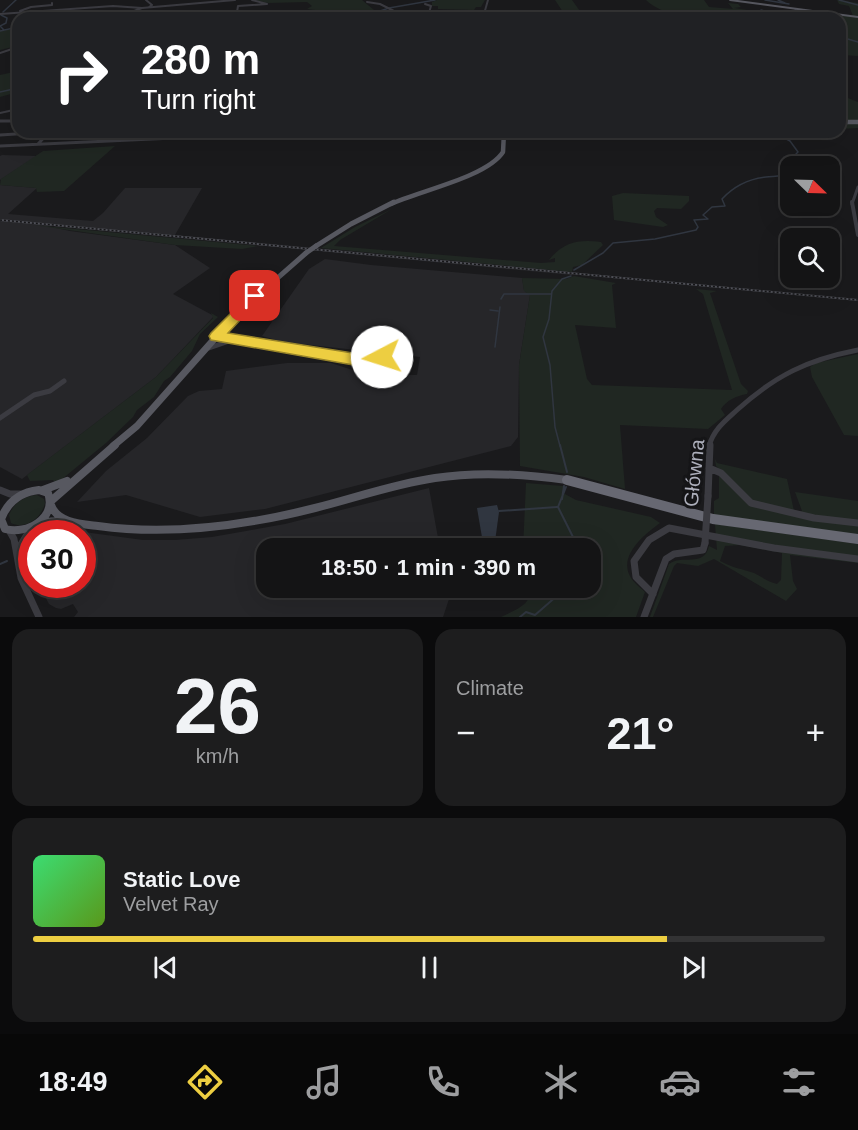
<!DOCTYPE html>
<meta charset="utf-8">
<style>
:root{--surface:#141415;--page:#1d1d1e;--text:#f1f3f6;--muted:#9d9ea0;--line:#333334;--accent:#edce41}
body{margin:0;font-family:Arial,sans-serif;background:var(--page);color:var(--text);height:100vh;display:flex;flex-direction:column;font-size:22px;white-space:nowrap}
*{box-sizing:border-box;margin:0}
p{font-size:20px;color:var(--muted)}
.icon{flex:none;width:33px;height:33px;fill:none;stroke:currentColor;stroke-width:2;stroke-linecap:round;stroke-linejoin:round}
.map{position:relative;height:617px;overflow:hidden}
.side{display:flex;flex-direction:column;gap:12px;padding:12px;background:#0b0b0c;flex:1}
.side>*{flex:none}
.banner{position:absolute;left:12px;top:12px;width:834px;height:126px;border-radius:18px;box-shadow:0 6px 24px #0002,0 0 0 2px var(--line);background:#202124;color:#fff;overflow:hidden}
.needle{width:39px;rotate:113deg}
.fabs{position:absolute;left:780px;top:156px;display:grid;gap:12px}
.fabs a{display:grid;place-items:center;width:60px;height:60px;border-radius:12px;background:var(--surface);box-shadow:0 6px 24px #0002,0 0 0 2px var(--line);font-size:30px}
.speed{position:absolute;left:18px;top:520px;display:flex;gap:12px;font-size:30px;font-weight:700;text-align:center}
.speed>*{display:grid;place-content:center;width:78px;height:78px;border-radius:50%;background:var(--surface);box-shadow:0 6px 24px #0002,0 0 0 2px var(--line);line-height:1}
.speed .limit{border:9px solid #d22;background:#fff;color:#111}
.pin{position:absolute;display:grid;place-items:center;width:51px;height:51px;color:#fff;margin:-26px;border-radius:12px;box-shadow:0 3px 9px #0006}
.me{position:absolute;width:66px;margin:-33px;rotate:265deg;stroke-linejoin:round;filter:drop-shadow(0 0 4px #0008)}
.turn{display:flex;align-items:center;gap:21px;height:126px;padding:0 30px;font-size:27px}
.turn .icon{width:78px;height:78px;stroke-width:2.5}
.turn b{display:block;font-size:42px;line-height:51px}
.big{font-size:45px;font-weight:700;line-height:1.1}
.side .widget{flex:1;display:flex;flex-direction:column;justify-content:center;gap:9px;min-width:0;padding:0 21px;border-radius:18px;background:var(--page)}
.side .dial{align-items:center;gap:0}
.dial b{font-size:78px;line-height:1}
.song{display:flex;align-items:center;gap:18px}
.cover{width:72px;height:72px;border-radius:9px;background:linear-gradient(135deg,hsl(140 70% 55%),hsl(90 70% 35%))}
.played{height:6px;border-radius:3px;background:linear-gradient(90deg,var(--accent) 80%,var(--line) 80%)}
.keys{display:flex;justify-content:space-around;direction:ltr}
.heat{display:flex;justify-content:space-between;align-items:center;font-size:33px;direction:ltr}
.side .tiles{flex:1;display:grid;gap:12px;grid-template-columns:1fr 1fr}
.widget:last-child{grid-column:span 2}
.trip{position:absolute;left:256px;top:538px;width:345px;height:60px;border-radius:18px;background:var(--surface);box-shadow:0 6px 24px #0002,0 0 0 2px var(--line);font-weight:700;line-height:60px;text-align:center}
.tabs{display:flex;height:96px;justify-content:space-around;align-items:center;background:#080808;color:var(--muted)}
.tabs .icon{width:42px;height:42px}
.tabs .selected{color:var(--accent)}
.tabs b{font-size:27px;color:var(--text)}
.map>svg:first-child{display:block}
.built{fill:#262629}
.green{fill:#202722;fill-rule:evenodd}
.water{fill:#303640}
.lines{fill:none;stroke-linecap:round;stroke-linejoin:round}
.stream-far1{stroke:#303640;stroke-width:1.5}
.stream{stroke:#303640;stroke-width:2}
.minor-far4{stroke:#3b3b41;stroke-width:2}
.minor-far3{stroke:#3b3b41;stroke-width:3}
.minor-far2{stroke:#3b3b41;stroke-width:4}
.minor-far1{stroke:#3b3b41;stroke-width:5}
.minor{stroke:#3b3b41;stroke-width:7}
.major-far4{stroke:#575860;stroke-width:2}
.major-far3{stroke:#575860;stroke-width:4.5}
.major-far2{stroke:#575860;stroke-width:5}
.major-far1{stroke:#575860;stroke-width:7}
.major{stroke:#575860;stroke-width:8}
.highway{stroke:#676872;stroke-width:10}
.rail-casing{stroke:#4e4f56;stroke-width:2}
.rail{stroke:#151517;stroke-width:1.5;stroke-dasharray:2;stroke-linecap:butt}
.minor-bridge{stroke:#3b3b41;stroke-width:7}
.major-bridge{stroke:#575860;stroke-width:5}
.route{fill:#edce41;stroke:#9a862a;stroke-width:1.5}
.labels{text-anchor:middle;stroke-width:6;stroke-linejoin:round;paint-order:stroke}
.near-street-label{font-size:20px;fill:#adafbb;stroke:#151517}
</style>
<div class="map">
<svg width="858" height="617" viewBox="0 0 858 617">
<rect width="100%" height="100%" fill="#1a1a1c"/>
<path class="built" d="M2,155L37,156L0,180V156Z
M0,185L37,188L8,214L93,221L103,213L125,188H202L175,235L572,272V275L42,225L70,231L175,245L210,268L173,294L214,316L156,377L22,479L0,467Z
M325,259L371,265L522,278L524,290L530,295L519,365L518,437L511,446L265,509L200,517L126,495L77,502L106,471L147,438L188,396L199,391L222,389L226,371L287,363H331L365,374L417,375L420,357L283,342L262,336L309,269Z
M429,488L440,549H267V588H448L450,596L443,617H74L78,612L73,604L61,609L56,608L49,604L39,585H82V534H36L47,527L143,540H175L212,537L285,524Z"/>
<path class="green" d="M254,0H362L374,10L372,14L393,18L343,12L382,18L325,16L315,18H241L238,11L330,12L307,9L312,6L307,2L268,3Z
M437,0H485L481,7H476L474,10L438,9V6H432V2Z
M555,0H572L585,18H509L512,15L521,16L519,14L565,15Z
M646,0H704L709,7L733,9L728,3L738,4L741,7L734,8L760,12L771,18C736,20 672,25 646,0Z
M837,0L858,3V56L842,55L845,58L840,59V18H838L841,15L853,16L849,6L839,4Z
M0,27L1,31L18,28L17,46L0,50Z
M18,71V92L0,97V75Z
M840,95L858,102V128L840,129Z
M115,146L64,191L37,192L36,188L0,185L1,179L43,151Z
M623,193L689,196V201L681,209L657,208L654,211L656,217L668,225L663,227L614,220L612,196Z
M392,209L340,240L334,246L541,263L555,262V258L549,260C563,242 579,239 601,242L603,245L582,265L573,267L572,272L321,248L355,227Z
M33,225L258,246L242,249L175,245Z
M574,276L616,283L612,285L616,328L575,325L587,379L592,385L732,390L703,294L696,289L717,291L710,293L741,384L748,391L747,394C736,396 727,400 721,409L725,415L708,429L620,425L625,489L584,477L520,466L519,365L530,295L524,291L522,278L566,279Z
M211,313L218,317L200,334L192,351L170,377L164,381L154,397L137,410L133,417L106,443L56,484L53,480L30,481L27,475L156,377L213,318Z
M858,354V436L844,435L812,377L810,367L816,363Z
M715,459L717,463L787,479L794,511H802L795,492L858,501V535L714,515V501L719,498V476L723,472L716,466Z
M526,483L563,486V493L576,500L651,517L660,523C645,534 617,556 631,578C634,583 641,588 645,592L636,617H501C513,611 533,605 530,588H591V549H523Z
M37,495L44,499L45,503C42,518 25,530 11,523L9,515C14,503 24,496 37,495Z
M715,524L858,544V563L790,555L793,581L797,589L786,601L714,559L698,566L677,563L674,566L653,617H650L669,564C682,554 704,568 709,546L717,550ZM740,545L782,553L781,580L777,584C768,582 762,577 754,573C740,568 735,569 720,561L725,546Z"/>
<path class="water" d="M497,505L499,512L494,549H484L477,508Z"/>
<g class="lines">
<path class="stream-far1" d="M765,0L789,4
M778,0L785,3
M839,0L858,5
M795,9L804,18
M761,10L786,17
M3,12L16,0
M1,15L7,18L6,23L0,26L4,30
M127,15L140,17
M374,15V13L389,8L435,0
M787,17L791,18
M67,18L95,13L119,15
M263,18L301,13L339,12
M0,31L18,27
M841,37L858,42
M0,92L18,88
M774,132L790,141L798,152L796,154L801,161V166
M574,270L603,253L613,243L655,239L696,230L698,227L694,220L708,219L703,215L712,207L725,206L722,199C734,186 748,179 766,177C775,176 781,177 790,173
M501,299L504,294H551
M490,310L498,311
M495,347L500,307
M560,446L555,427L550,365L543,337L549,319L552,291L562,279L571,276"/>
<path class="stream" d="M560,445L567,472
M566,487L558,507L574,539L582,549
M562,499L564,486
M499,511L557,507
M26,552L32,584
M0,564L7,561
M32,585L34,589
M520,617L526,612L535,615L566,588"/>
<path class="minor-far4" d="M146,0L152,5L149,7
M252,0L267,4
M367,2L380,4L400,14L464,18
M425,4L431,6L428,16
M20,11L31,7L52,5V3
M454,12L485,14
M0,14L113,6L142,8
M115,18L142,8L235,0
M141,18L164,14L237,12
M240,18L237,12L238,6L267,4
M476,18L484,14L488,0
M0,53L18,47
M0,113L18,109"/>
<path class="minor-far3" d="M0,121H18
M0,135L47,132
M106,141L111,132
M38,144L49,132
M0,146L303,132
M852,204L858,187"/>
<path class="minor-far2" d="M852,202L858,235"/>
<path class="minor-far1" d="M217,336L359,360H377
M209,348L232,340
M385,356L395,358L399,363L395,372L380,373L375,366L377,360Z
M364,362L375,366
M0,418L34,395L50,391L64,381
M709,446C714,429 725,421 737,410C776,375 807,360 858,350"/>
<path class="minor" d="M709,468L721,473L751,503L814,518L858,523
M0,490L10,494H20
M708,496L710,445
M10,532L14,539L21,578L39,617
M17,551L31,528
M653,594L636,577L634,561L649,540L669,528L774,548L858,559
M644,617L666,559L674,554L703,550L705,543"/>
<path class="major-far4" d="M730,0L858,17"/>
<path class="major-far3" d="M840,122H858
M391,204C419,191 487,177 503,152L504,132"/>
<path class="major-far2" d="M316,246L351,224L394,202
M240,311L306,253"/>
<path class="major-far1" d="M113,446L137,426L241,309"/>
<path class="major" d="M39,490L48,493C57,518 27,535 5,529L1,519C8,501 21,492 39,490Z
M43,490L67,481
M51,501L115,445
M51,505C57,523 82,524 98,526C171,536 244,526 315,508C355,498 394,484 435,478C479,471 523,474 567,480
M39,523L64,520"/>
<path class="highway" d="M567,480L713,519L858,539"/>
<g class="rail-casing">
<path id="rail" d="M0,220L858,300"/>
</g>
<use href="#rail" class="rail"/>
<path class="minor-bridge" d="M705,543L708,496"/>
<path class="major-bridge" d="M306,253L316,246"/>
</g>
<path class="route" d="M255,291L262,296L260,299L228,333L359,354C368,355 380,351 387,353L390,357C383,368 370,366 359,366L211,340L209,336L211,333L251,293Z"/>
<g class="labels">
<g class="near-street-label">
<text transform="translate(694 473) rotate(-84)" y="7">Główna</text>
</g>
</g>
</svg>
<div class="fabs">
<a><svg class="needle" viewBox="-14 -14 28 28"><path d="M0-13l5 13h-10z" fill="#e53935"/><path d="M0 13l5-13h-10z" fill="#9d9ea0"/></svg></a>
<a><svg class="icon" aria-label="search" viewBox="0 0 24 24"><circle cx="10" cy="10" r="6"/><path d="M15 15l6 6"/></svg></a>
</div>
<div class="speed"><div class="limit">30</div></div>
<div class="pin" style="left:255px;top:296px;background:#d93025"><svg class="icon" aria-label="arrive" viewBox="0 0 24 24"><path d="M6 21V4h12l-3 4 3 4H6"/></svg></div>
<svg class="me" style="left:382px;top:357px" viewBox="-20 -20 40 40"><circle r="19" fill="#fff"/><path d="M0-13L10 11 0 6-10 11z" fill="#edce41"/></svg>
<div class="trip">18:50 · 1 min · 390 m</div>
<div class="banner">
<div class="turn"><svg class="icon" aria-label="right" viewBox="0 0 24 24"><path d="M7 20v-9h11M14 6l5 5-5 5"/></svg><div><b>280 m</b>Turn right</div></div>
</div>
</div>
<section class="side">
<div class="tiles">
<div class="widget dial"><b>26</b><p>km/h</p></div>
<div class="widget"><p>Climate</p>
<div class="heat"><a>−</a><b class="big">21°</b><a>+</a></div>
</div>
<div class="widget">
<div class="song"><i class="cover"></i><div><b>Static Love</b><p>Velvet Ray</p></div></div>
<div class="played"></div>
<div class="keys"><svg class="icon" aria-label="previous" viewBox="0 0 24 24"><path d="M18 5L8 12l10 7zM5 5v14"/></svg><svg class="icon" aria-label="pause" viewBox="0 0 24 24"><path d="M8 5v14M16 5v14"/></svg><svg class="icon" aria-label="next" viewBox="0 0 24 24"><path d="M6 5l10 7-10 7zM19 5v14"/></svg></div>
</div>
</div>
</section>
<nav class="tabs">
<b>18:49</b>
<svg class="icon selected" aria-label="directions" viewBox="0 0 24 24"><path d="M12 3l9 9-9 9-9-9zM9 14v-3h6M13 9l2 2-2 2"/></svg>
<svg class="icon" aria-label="music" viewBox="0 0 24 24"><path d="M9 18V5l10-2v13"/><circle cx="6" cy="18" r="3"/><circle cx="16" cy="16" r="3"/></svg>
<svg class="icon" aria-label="phone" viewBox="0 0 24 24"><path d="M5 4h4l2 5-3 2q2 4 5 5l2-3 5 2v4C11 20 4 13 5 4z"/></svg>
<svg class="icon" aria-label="climate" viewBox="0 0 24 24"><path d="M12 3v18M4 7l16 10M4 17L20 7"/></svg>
<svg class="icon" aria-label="car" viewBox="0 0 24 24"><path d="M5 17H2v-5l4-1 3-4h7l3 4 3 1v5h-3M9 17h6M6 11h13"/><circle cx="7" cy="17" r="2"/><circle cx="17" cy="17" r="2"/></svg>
<svg class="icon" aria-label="filters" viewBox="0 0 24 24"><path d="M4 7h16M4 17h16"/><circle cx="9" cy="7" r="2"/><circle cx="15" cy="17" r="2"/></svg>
</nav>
